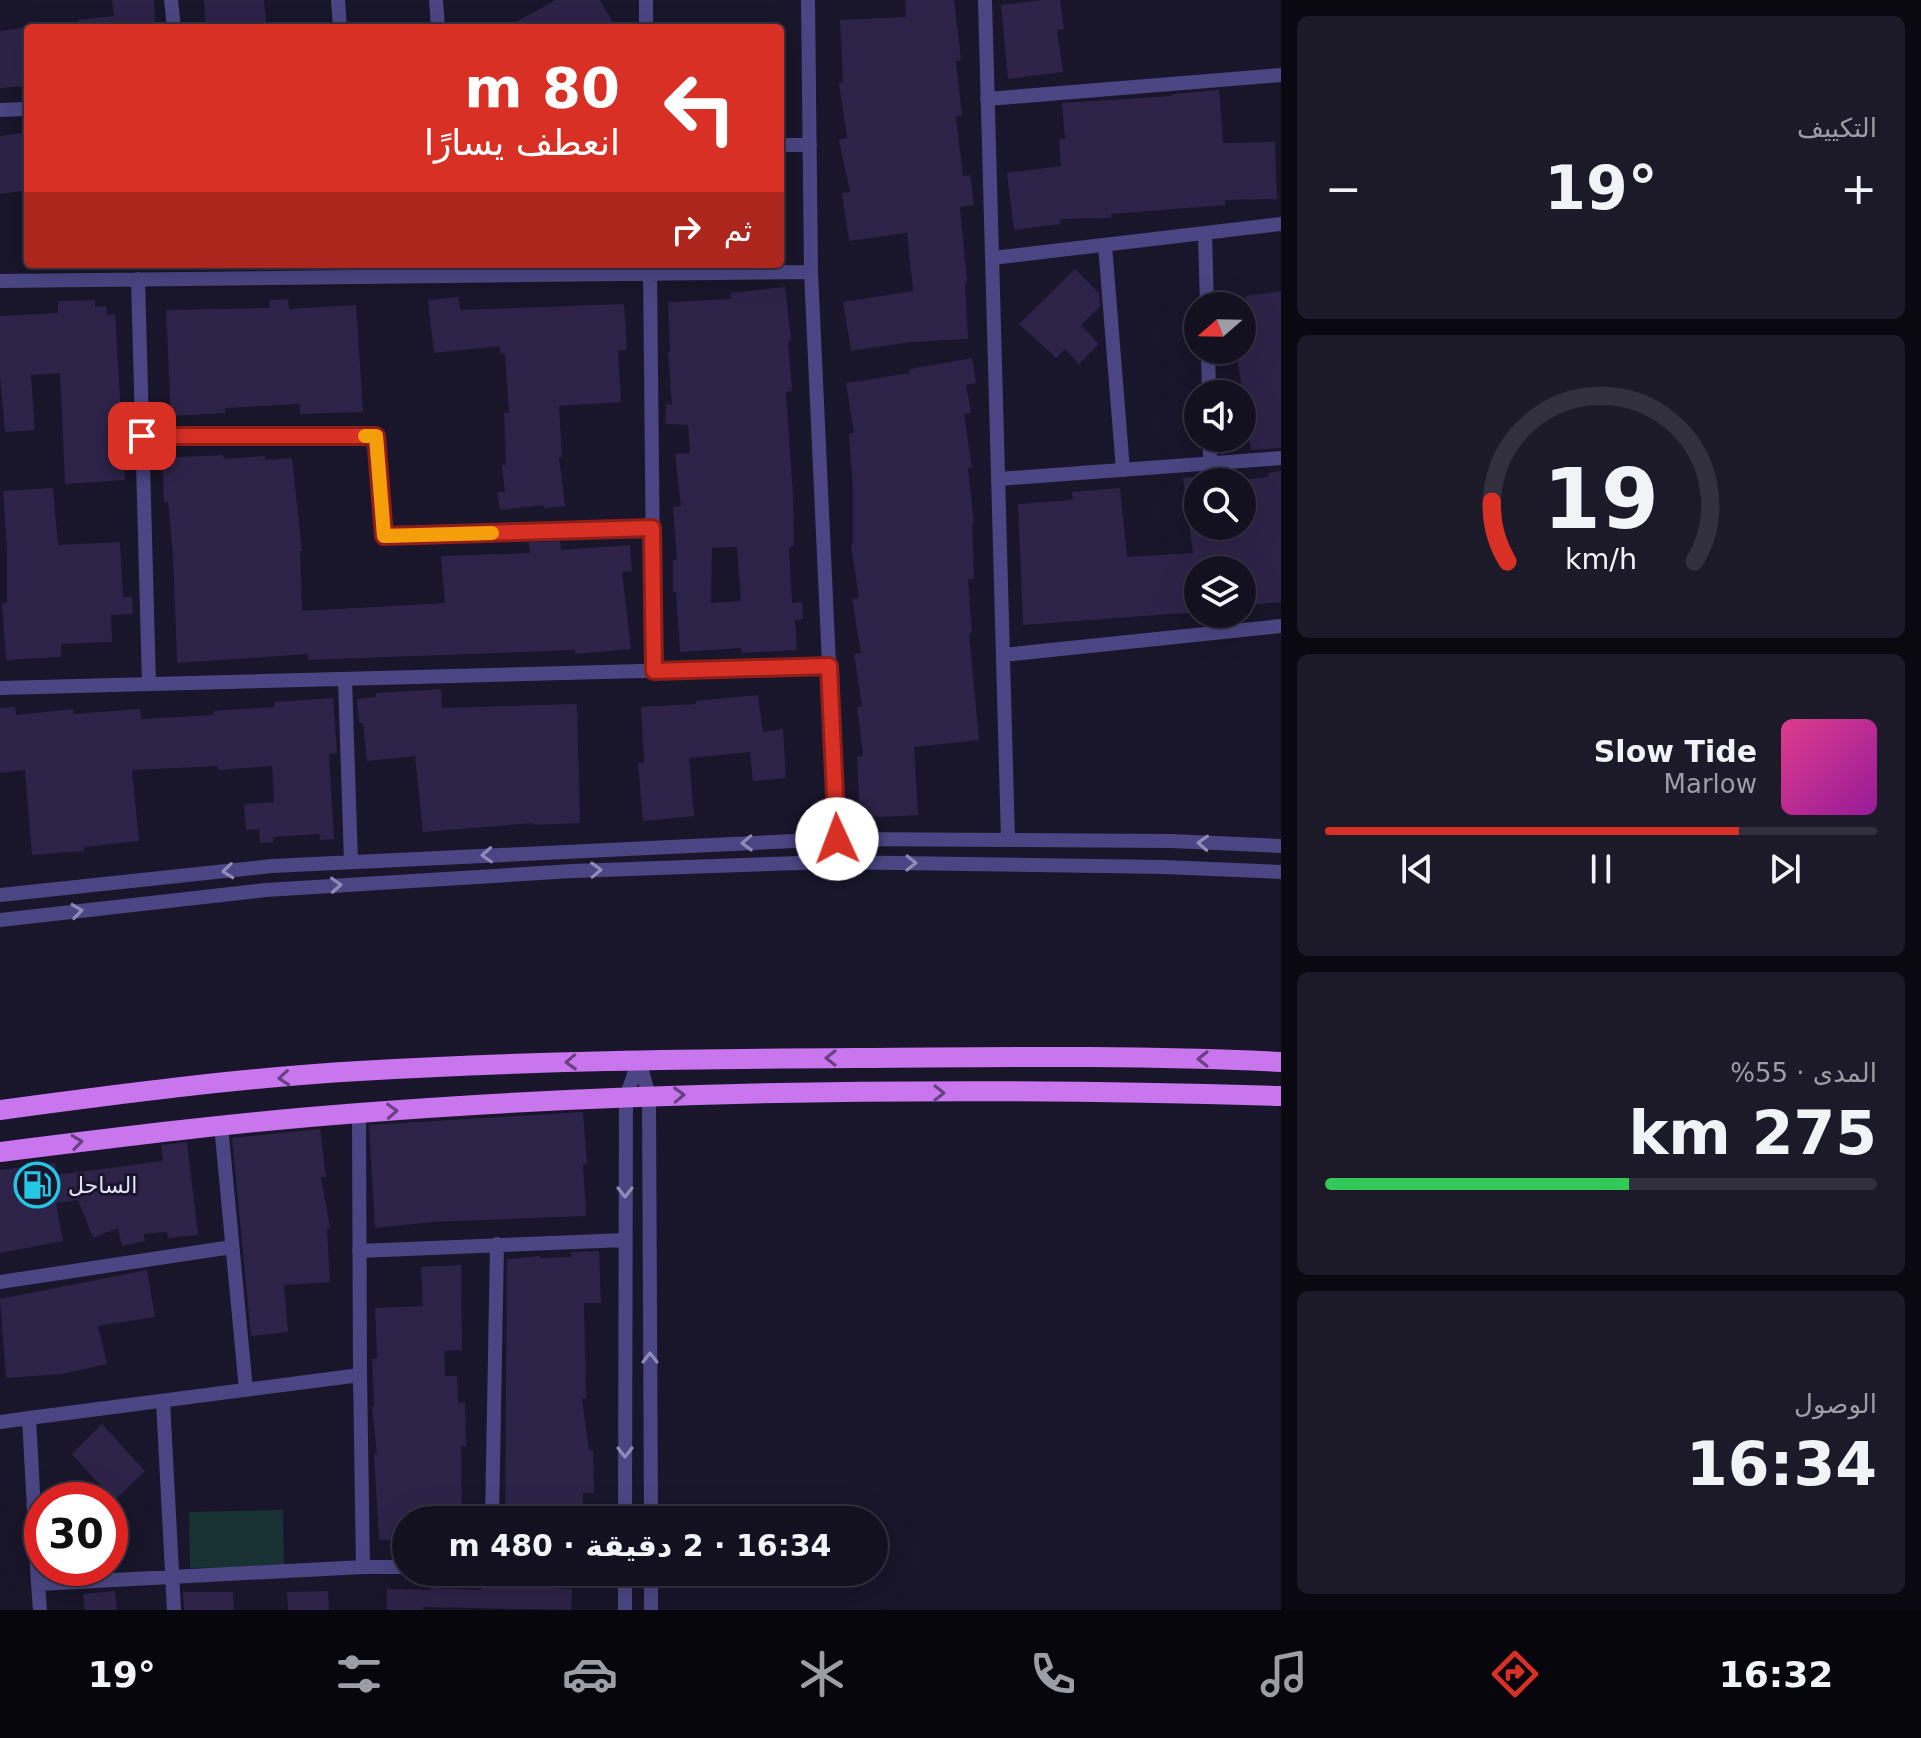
<!DOCTYPE html>
<html lang="ar">
<meta charset="utf-8">
<style>
:root{--surface:#131020;--page:#1c1929;--text:#f1f3f6;--muted:#9d9da5;--line:#32303e;--accent:#d93025}
body{margin:0;font-family:"DejaVu Sans","Noto Sans Arabic",sans-serif;background:var(--page);color:var(--text);direction:rtl;height:100vh;display:flex;flex-direction:column;font-size:30px;white-space:nowrap}
*{box-sizing:border-box;margin:0}
p{font-size:26px;color:var(--muted)}
.icon{flex:none;width:44px;height:44px;fill:none;stroke:currentColor;stroke-width:2;stroke-linecap:round;stroke-linejoin:round}
.map{position:relative;flex:1;overflow:hidden;direction:ltr}
.drawer{display:flex;flex-direction:column;gap:16px;padding:16px;background:#0a0912;width:640px}
.drawer>*{flex:none}
.banner{position:absolute;left:24px;top:24px;width:760px;height:244px;border-radius:8px;box-shadow:0 8px 32px #0002,0 0 0 2px var(--line);direction:rtl;background:#d93025;color:#fff;overflow:hidden}
.needle{width:52px;rotate:250deg}
.tools{position:absolute;left:1184px;top:292px;display:grid;gap:16px}
.tools a{display:grid;place-items:center;width:72px;height:72px;border-radius:50%;background:var(--surface);box-shadow:0 8px 32px #0002,0 0 0 2px var(--line);font-size:40px}
.speed{position:absolute;left:24px;top:1482px;display:flex;gap:16px;font-size:40px;font-weight:700;text-align:center}
.speed>*{display:grid;place-content:center;width:104px;height:104px;border-radius:50%;background:var(--surface);box-shadow:0 8px 32px #0002,0 0 0 2px var(--line);line-height:1}
.speed .limit{border:12px solid #d22;background:#fff;color:#111}
.pin{position:absolute;display:grid;place-items:center;width:68px;height:68px;color:#fff;margin:-34px;border-radius:16px;box-shadow:0 4px 12px #0006}
.me{position:absolute;width:88px;margin:-44px;rotate:358deg;stroke-linejoin:round;filter:drop-shadow(0 0 6px #0008)}
.turn{display:flex;align-items:center;gap:28px;height:168px;padding:0 32px;font-size:36px}
.turn .icon{width:104px;height:104px;stroke-width:2.5}
.turn b{display:block;font-size:56px;line-height:68px}
.then{display:flex;align-items:center;height:76px;padding:0 32px;background:#0003;gap:16px;font-size:30px}
.big{font-size:60px;font-weight:700;line-height:1.1}
.drawer .card{flex:1;display:flex;flex-direction:column;justify-content:center;gap:12px;min-width:0;padding:0 28px;border-radius:12px;background:var(--page)}
.drawer .dial{align-items:center;gap:0}
.dial svg{height:208px;overflow:visible;fill:none;stroke:var(--line);stroke-width:7;stroke-linecap:round;text-anchor:middle}
.dial text{fill:var(--text);stroke:none}
.song{display:flex;align-items:center;gap:24px}
.cover{width:96px;height:96px;border-radius:12px;background:linear-gradient(135deg,hsl(330 70% 55%),hsl(300 70% 35%))}
.played{height:8px;border-radius:4px;background:linear-gradient(90deg,var(--accent) 75%,var(--line) 75%)}
.keys{display:flex;justify-content:space-around;direction:ltr}
.heat{display:flex;justify-content:space-between;align-items:center;font-size:44px;direction:ltr}
.charge{height:12px;border-radius:6px;background:linear-gradient(90deg,#34c759 55%,var(--line) 0)}
.trip{position:absolute;left:392px;top:1506px;width:496px;height:80px;border-radius:40px;background:var(--surface);box-shadow:0 8px 32px #0002,0 0 0 2px var(--line);font-weight:700;line-height:80px;text-align:center;direction:rtl}
.tab-bar{display:flex;height:128px;justify-content:space-around;align-items:center;background:#08060d;color:var(--muted)}
.tab-bar .icon{width:56px;height:56px}
.tab-bar .active{color:var(--accent)}
.tab-bar b{font-size:36px;color:var(--text)}
main{display:flex;flex:1;min-height:0}
.map>svg:first-child{display:block}
.green{fill:#183233}
.building{fill:#2d2348;fill-rule:evenodd}
.lines{fill:none;stroke-linecap:round;stroke-linejoin:round}
.street{stroke:#4b4583;stroke-width:14}
.primary{stroke:#c875ee;stroke-width:20}
.oneway{stroke:#908bb9}
.oneway2{stroke:#684082}
.route-casing{stroke:#8d1f18;stroke-width:20}
.route{stroke:#d93025;stroke-width:14}
.slow{stroke:#f59e0b;stroke-width:14}
.labels{text-anchor:middle;stroke-width:6;stroke-linejoin:round;paint-order:stroke}
.poi-label{font-size:22px;fill:#e5e1fb;stroke:#19152a;text-anchor:start}
</style>
<main>
<section class="drawer">
<div class="card"><p>التكييف</p>
<div class="heat"><a>−</a><b class="big">19°</b><a>+</a></div>
</div>
<div class="card dial"><svg viewBox="0 0 100 80">
<path d="M14 69A42 42 0 1 1 86 69"/>
<path d="M14 69A42 42 0 0 1 8 46" stroke="#d93025"/>
<text x="50" y="56" font-size="32" font-weight="700">19</text>
<text x="50" y="72" font-size="11">km/h</text>
</svg></div>
<div class="card">
<div class="song"><i class="cover"></i><div><b>Slow Tide</b><p>Marlow</p></div></div>
<div class="played"></div>
<div class="keys"><svg class="icon" aria-label="previous" viewBox="0 0 24 24"><path d="M18 5L8 12l10 7zM5 5v14"/></svg><svg class="icon" aria-label="pause" viewBox="0 0 24 24"><path d="M8 5v14M16 5v14"/></svg><svg class="icon" aria-label="next" viewBox="0 0 24 24"><path d="M6 5l10 7-10 7zM19 5v14"/></svg></div>
</div>
<div class="card"><p>المدى · 55%</p><b class="big">275 km</b><div class="charge"></div></div>
<div class="card"><p>الوصول</p><b class="big">16:34</b></div>
</section>
<div class="map">
<svg width="1281" height="1610" viewBox="0 0 1281 1610">
<rect width="100%" height="100%" fill="#19152a"/>
<path class="green" d="M283,1510L284,1566L190,1568L189,1512Z"/>
<path class="building" d="M112,0H154L155,28H79L78,20L114,16Z
M204,0H264L266,22H258V28H206Z
M556,0H600L616,28H505Z
M905,0H954L961,60L956,61L962,116H956L963,176L970,175L974,205L960,207L967,282H965L968,339L911,342L851,351L843,302L913,291L907,233L849,241L842,193L850,192L839,140L847,138L839,83L843,82L840,20L906,17Z
M1043,0H1060L1064,29L1057,30L1063,72L1008,79L1001,5Z
M28,27V86L0,88V31Z
M1219,90L1223,143L1275,142L1277,199L1225,200V205L1111,214V218L1060,219L1061,224L1014,230L1007,173L1061,166L1059,139H1065L1062,103L1172,96V94Z
M28,132V190L0,194V136Z
M1075,269L1099,293L1100,307L1081,325L1099,344L1079,364L1065,349L1056,358L1019,324Z
M785,287L791,340L788,341L792,391L786,392L793,495L794,546L789,547L792,603L802,602L803,619L795,620L797,650L742,653L741,648L680,652L676,592H673V560H677L673,507L681,506L675,454L690,453L688,425L665,424L666,404L672,405L668,352H670L668,302L731,299L730,293ZM737,547L741,601L711,603L712,548Z
M1281,291V448L1251,450L1236,350L1253,346L1245,296Z
M459,297L460,310L624,304L627,350H618L621,402L559,406L562,457H559L565,506L544,508L543,505L500,510L497,492H505L502,465H506L504,413L509,412L505,353L500,354V346L434,353L428,300Z
M288,299L289,309L356,305L363,412L300,414V404L225,408V413L171,416L166,310L270,308L269,300Z
M95,300V307L106,306L107,315L115,314L125,480L65,484L60,373L31,375L35,430L5,432L0,376V316L58,313V301Z
M972,358L976,383L966,385L971,413L964,414L972,468H968L974,524H972L974,579H968L972,633H969L979,740L914,747L918,815L860,818L857,757L863,756L857,707L862,706L854,654L861,653L852,599L859,598L851,545L853,544V490L849,434L854,433L846,383L910,373V369Z
M223,455L224,459L265,456V460L292,458L302,551H300L302,611L445,603L441,556L530,553L529,542L560,541L561,550L630,545L632,571L622,572L631,649L575,654V650L308,660V654L177,663L173,555L168,502H164L162,458Z
M1281,471V602L1246,605L1244,570H1198V612L1023,625L1018,504L1073,500L1072,492L1120,488L1127,557L1193,553L1183,478L1198,477V526H1242V480L1269,477L1268,473Z
M53,488L58,545L120,542L123,597H132L133,614L111,615L112,642L61,644V657L6,660L2,603H7V547L3,491Z
M441,689L442,708L577,704L580,823L533,825V823L423,832L415,756L367,761L363,723H359L357,699L376,697V693Z
M758,695L763,732L783,729L786,778L753,781L750,752L689,758L694,816L643,821L638,763H644L641,707L696,704V701Z
M333,698L337,753L329,754L334,839L320,840L319,834L273,837L274,842L260,843L259,829L246,830L244,804L274,802L272,766L218,770V766L155,769L132,770L139,841L84,847V851L32,855L25,770L0,773V708L15,707L16,715L73,709V714L140,709L141,719L214,715V711L275,707L274,702Z
M583,1112L587,1164H583L586,1216L432,1222L375,1228L369,1125Z
M320,1129L326,1177H321L330,1228L327,1229L330,1282L284,1285L288,1332L251,1336L232,1138Z
M187,1142L198,1235L168,1238L167,1232L144,1234L145,1241L122,1246L118,1228L93,1238L78,1200L56,1203L63,1241L0,1253V1170L55,1163L56,1175L163,1161L161,1145Z
M599,1251L601,1303H584L586,1398H582L589,1450H593L594,1493H583V1520H505L507,1259L540,1256V1258L572,1257L571,1252Z
M461,1265L462,1350L444,1351L445,1376H457L458,1403H465L466,1446H461L462,1520H406V1539L379,1540L374,1454H377L372,1407H374L372,1359L377,1358L375,1308L423,1306L421,1267Z
M147,1270L155,1317L98,1326L107,1364L62,1374L6,1378L0,1299Z
M102,1424L145,1471L114,1501L72,1454Z
M529,1587L572,1589L571,1610L423,1607V1610H387V1589L431,1590V1588L481,1590V1588Z
M115,1591L117,1610H85L83,1594Z
M328,1591L329,1610H288L287,1592Z
M183,1592H233L234,1610H184Z"/>
<g class="lines">
<path class="street" d="M171,0L174,28
M338,0L340,28
M436,0L438,28
M646,0V28
M808,0L811,272L837,839
M985,0L1008,840
M987,99L1281,75
M0,110L28,109
M780,145H810
M1205,233L1207,306
M1105,245L1123,470
M992,258L1281,224
M650,267L654,671
M138,279L149,684
M0,281L811,272
M1208,350L1209,394
M142,436H376L384,536L652,528
M1210,438V463
M998,479L1281,458
M1003,655L1281,626
M345,679L351,862
M0,688L829,666
M0,895L272,866L837,839L1171,841L1281,846
M0,920L266,890L573,871L829,862L1163,867L1281,872
M639,1060L649,1096L651,1520
M221,1125L246,1390
M359,1251L625,1240
M0,1282L232,1247
M360,1375L363,1567
M163,1401L174,1610
M0,1422L29,1418
M492,1520L497,1244
M625,1520L626,1097L639,1060
M625,1572V1610
M651,1572V1610
M38,1584L29,1418L360,1375L359,1113
M40,1610L38,1584L363,1567H406"/>
<path class="primary" d="M0,1110C119,1094 239,1078 359,1071C524,1061 690,1059 855,1058C997,1057 1140,1055 1281,1062
M0,1152C119,1137 239,1122 359,1113C665,1089 974,1087 1281,1096"/>
</g>
<defs><path id="oneway-chevron" d="M-2-3.5L2.5 0L-2 3.5" fill="none" stroke-width="1.6" stroke-linecap="round" stroke-linejoin="round" transform="scale(2)"/></defs>
<g class="oneway">
<use href="#oneway-chevron" transform="translate(747 843) rotate(178)"/>
<use href="#oneway-chevron" transform="translate(1203 843) rotate(-177)"/>
<use href="#oneway-chevron" transform="translate(487 855) rotate(177)"/>
<use href="#oneway-chevron" transform="translate(911 863) rotate(1)"/>
<use href="#oneway-chevron" transform="translate(596 870) rotate(-2)"/>
<use href="#oneway-chevron" transform="translate(228 871) rotate(174)"/>
<use href="#oneway-chevron" transform="translate(336 885) rotate(-3)"/>
<use href="#oneway-chevron" transform="translate(77 911) rotate(-7)"/>
<use href="#oneway-chevron" transform="translate(625 1192) rotate(90)"/>
<use href="#oneway-chevron" transform="translate(650 1358) rotate(-90)"/>
<use href="#oneway-chevron" transform="translate(625 1452) rotate(90)"/>
</g>
<g class="oneway2">
<use href="#oneway-chevron" transform="translate(831 1058) rotate(180)"/>
<use href="#oneway-chevron" transform="translate(1203 1059) rotate(-180)"/>
<use href="#oneway-chevron" transform="translate(571 1062) rotate(178)"/>
<use href="#oneway-chevron" transform="translate(284 1078) rotate(175)"/>
<use href="#oneway-chevron" transform="translate(939 1093)"/>
<use href="#oneway-chevron" transform="translate(679 1095) rotate(-2)"/>
<use href="#oneway-chevron" transform="translate(392 1111) rotate(-3)"/>
<use href="#oneway-chevron" transform="translate(77 1142) rotate(-7)"/>
</g>
<g class="lines">
<g class="route-casing">
<path id="route" d="M142,436H376L384,536L652,528L654,671L829,666L837,839"/>
</g>
<use href="#route" class="route"/>
<path class="slow" d="M365,436H376L384,536L492,533"/>
</g>
<defs>
<g id="fuel-ring" transform="scale(2.3)"><circle r="9.5" fill="#19152a" stroke="#24c6e4" stroke-width="1.5"/><path d="M-5.5-6h7V0h2V4h1.3V-2.5L3-4.5l.8-.8L6-3V5H2.5V1h-1V6h-7ZM-4.2-4.7v3.2H.2V-4.7Z" fill="#24c6e4"/></g>
</defs>
<g fill-rule="evenodd">
<use href="#fuel-ring" x="37" y="1185"/>
</g>
<g class="labels">
<g class="poi-label">
<text x="68" y="1193">الساحل</text>
</g>
</g>
</svg>
<div class="tools">
<a><svg class="needle" viewBox="-14 -14 28 28"><path d="M0-13l5 13h-10z" fill="#e53935"/><path d="M0 13l5-13h-10z" fill="#9d9da5"/></svg></a>
<a><svg class="icon" aria-label="sound" viewBox="0 0 24 24"><path d="M4 9h4l5-4v14l-5-4H4zM17 9q2 3 0 6"/></svg></a>
<a><svg class="icon" aria-label="search" viewBox="0 0 24 24"><circle cx="10" cy="10" r="6"/><path d="M15 15l6 6"/></svg></a>
<a><svg class="icon" aria-label="layers" viewBox="0 0 24 24"><path d="M12 4l9 5-9 5-9-5zM3 14l9 5 9-5"/></svg></a>
</div>
<div class="speed"><div class="limit">30</div></div>
<div class="pin" style="left:142px;top:436px;background:#d93025"><svg class="icon" aria-label="arrive" viewBox="0 0 24 24"><path d="M6 21V4h12l-3 4 3 4H6"/></svg></div>
<svg class="me" style="left:837px;top:839px" viewBox="-20 -20 40 40"><circle r="19" fill="#fff"/><path d="M0-13L10 11 0 6-10 11z" fill="#d93025"/></svg>
<div class="trip">16:34 · 2 دقيقة · 480 m</div>
<div class="banner">
<div class="turn"><svg class="icon" aria-label="left" viewBox="0 0 24 24"><path d="M17 20v-9H6M10 6l-5 5 5 5"/></svg><div><b>80 m</b>انعطف يسارًا</div></div>
<div class="then">ثم<svg class="icon" aria-label="right" viewBox="0 0 24 24"><path d="M7 20v-9h11M14 6l5 5-5 5"/></svg></div>
</div>
</div>
</main>
<nav class="tab-bar">
<b>16:32</b>
<svg class="icon active" aria-label="directions" viewBox="0 0 24 24"><path d="M12 3l9 9-9 9-9-9zM9 14v-3h6M13 9l2 2-2 2"/></svg>
<svg class="icon" aria-label="music" viewBox="0 0 24 24"><path d="M9 18V5l10-2v13"/><circle cx="6" cy="18" r="3"/><circle cx="16" cy="16" r="3"/></svg>
<svg class="icon" aria-label="phone" viewBox="0 0 24 24"><path d="M5 4h4l2 5-3 2q2 4 5 5l2-3 5 2v4C11 20 4 13 5 4z"/></svg>
<svg class="icon" aria-label="climate" viewBox="0 0 24 24"><path d="M12 3v18M4 7l16 10M4 17L20 7"/></svg>
<svg class="icon" aria-label="car" viewBox="0 0 24 24"><path d="M5 17H2v-5l4-1 3-4h7l3 4 3 1v5h-3M9 17h6M6 11h13"/><circle cx="7" cy="17" r="2"/><circle cx="17" cy="17" r="2"/></svg>
<svg class="icon" aria-label="filters" viewBox="0 0 24 24"><path d="M4 7h16M4 17h16"/><circle cx="9" cy="7" r="2"/><circle cx="15" cy="17" r="2"/></svg>
<b>19°</b>
</nav>
